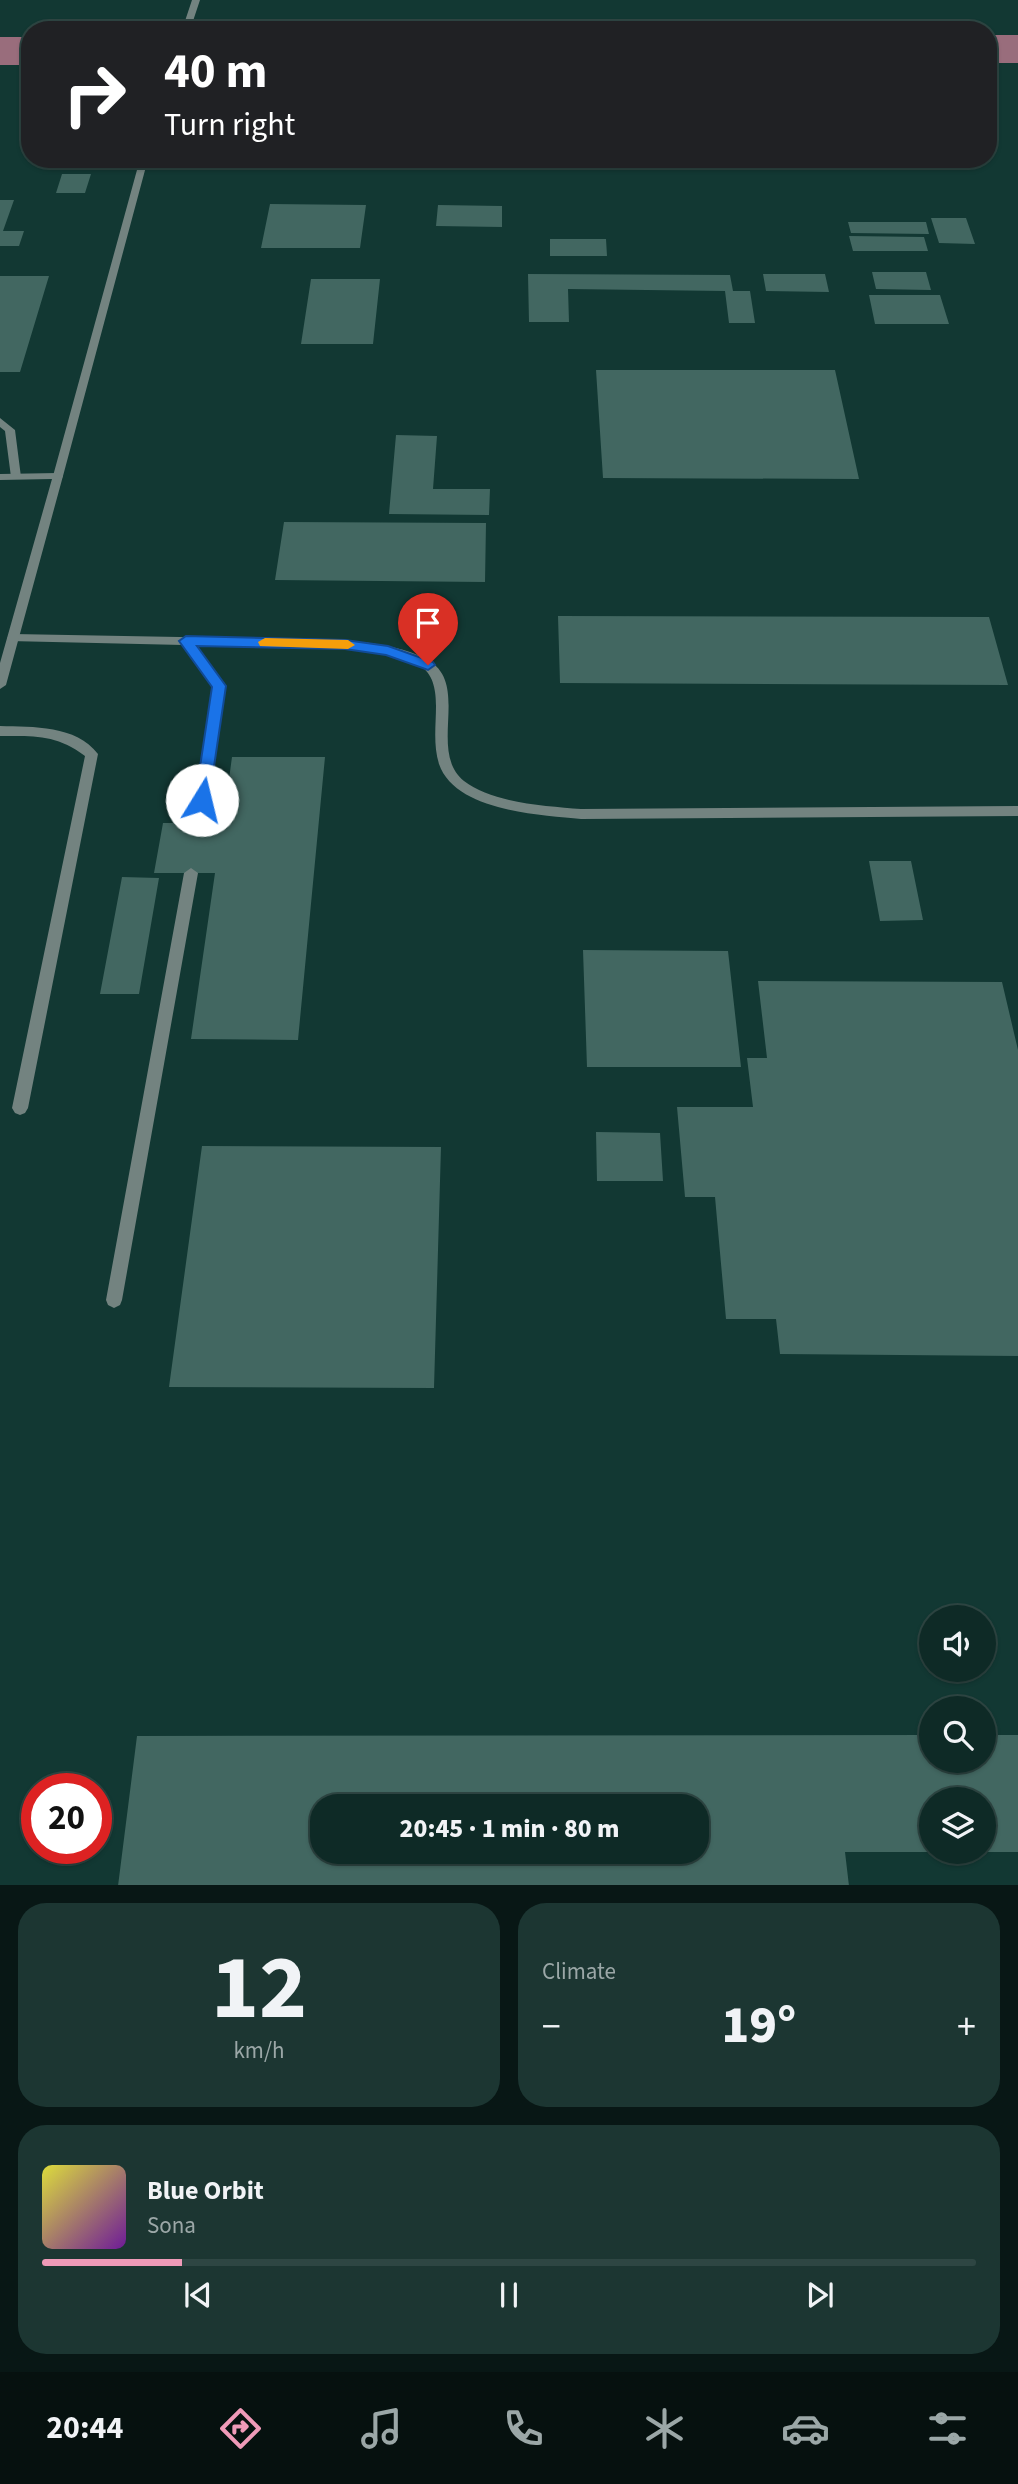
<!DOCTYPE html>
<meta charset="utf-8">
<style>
:root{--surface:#0e2a26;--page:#1c3632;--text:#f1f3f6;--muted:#9ba7a7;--line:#2e4643;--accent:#ef9ab8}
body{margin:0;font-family:"Source Sans 3",sans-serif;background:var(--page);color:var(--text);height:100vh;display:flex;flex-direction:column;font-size:26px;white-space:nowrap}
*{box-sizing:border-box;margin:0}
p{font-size:23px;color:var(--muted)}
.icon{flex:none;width:38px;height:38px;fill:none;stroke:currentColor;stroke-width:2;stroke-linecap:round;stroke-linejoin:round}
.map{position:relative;height:1885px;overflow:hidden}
.details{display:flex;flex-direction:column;gap:18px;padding:18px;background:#081715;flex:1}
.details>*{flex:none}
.hud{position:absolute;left:21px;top:21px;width:976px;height:147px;border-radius:28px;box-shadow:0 2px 5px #0004,0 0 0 2px var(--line);background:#202124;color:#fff;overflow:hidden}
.tools{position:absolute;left:919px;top:1605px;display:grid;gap:14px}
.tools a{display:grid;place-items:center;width:77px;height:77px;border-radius:50%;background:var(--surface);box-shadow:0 2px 5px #0004,0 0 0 2px var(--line);font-size:35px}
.speed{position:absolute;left:21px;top:1773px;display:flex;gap:14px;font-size:35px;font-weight:700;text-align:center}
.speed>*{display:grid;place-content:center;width:91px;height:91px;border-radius:50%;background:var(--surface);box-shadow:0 2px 5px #0004,0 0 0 2px var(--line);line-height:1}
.speed .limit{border:10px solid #d22;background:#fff;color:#111}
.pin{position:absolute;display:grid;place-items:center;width:60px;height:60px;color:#fff;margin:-72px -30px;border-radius:50% 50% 50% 0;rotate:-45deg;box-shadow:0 0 7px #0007}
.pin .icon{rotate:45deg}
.me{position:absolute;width:77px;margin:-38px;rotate:9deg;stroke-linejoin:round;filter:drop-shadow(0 0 5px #0008)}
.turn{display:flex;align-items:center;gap:24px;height:147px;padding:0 28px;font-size:32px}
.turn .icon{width:91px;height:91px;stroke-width:2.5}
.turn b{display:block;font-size:49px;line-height:60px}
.big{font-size:52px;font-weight:800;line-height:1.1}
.details .card{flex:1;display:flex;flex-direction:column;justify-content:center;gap:10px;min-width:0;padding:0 24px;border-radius:28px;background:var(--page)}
.details .dial{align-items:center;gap:0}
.dial b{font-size:91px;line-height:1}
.song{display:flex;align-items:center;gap:21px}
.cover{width:84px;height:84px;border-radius:10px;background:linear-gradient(135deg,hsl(60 70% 55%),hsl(280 70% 35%))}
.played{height:7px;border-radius:4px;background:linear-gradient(90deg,var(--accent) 15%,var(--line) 15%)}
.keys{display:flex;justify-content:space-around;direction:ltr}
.heat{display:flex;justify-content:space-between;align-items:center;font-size:38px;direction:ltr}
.details .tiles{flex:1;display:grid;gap:18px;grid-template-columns:1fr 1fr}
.card:last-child{grid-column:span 2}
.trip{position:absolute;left:310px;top:1794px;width:399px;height:70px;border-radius:28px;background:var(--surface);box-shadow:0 2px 5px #0004,0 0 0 2px var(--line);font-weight:800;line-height:70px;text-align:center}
.tabs{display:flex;height:112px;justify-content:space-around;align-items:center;background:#06110f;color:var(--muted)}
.tabs .icon{width:49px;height:49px}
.tabs .selected{color:var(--accent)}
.tabs b{font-size:32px;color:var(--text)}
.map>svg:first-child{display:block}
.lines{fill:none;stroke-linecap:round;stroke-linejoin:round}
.river{fill:#996d7c;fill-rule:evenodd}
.building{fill:#426761;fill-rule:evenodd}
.lane{fill:#738380;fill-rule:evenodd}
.street{fill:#738380;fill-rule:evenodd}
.route{fill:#1a73e8;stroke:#114b97;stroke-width:2}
.slow{fill:#f59e0b}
</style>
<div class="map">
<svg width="1018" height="1886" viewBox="0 0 1018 1886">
<rect width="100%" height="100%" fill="#123833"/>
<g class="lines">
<path class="river" d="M989,35H1018V63H989Z
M0,37H30V65H0Z"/>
</g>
<path class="building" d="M62,174H91L85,193H56Z
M0,200H14L3,231H24L19,246H0Z
M270,204L366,205L360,248H261Z
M438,205L502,206V227L436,226Z
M931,218H966L975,244L939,243Z
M848,222H926L929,234L851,233Z
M849,236L924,237L928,251H853Z
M550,239H606L607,256H550Z
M872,272H926L931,290L876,289Z
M528,274L730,275L733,291H750L755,323H729L725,291L568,289L569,322H529Z
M763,274H825L829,292L766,291Z
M0,276H49L20,372H0Z
M311,279H380L373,344H301Z
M869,295H940L949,324H875Z
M596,370H835L859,479L603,478Z
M396,435L437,436L433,489H490L489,515L389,514Z
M284,522L486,523L485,582L275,580Z
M558,616L989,617L1008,685L560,683Z
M232,757H325L298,1040L191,1039L215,873H154L163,823H223Z
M869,861H911L923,920L880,921Z
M122,877L159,878L139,994H100Z
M583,950L728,951L741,1067H587Z
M758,981L1002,982L1018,1050V1356L780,1354L776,1319H726L715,1197H685L677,1107H753L747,1058H767Z
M596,1132L660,1133L663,1181H597Z
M202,1146L441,1147L434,1388L169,1387Z
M931,1735V1760H984V1735H1018V1852H984V1799H931V1852H845L849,1886H118L137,1736ZM322,1806H696V1852H322Z"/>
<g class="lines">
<path class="lane" d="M192,0H200L190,30H182Z
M140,159H148L63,476L62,478H54L53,476Z
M0,418L15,430L21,477L20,479H12L11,477L5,431L0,427Z
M13,634C87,635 161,637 235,638C287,639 384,634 428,660C471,685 427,751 464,781C492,803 546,806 581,809L1018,806V816L581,819C539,815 455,811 439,764C433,745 436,725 436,706C436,692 434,676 422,667C386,640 245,646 196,645L225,686L205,823L198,828L191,823L213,686L183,645L9,641L7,638Z
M0,726C33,727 76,725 98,754L28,1108L25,1113L20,1115L15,1113L12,1108L85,756C56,734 34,736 0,736Z
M191,868L198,873L122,1300L120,1305L114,1308L108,1305L106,1300L184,873Z"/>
<path class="street" d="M58,473L63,476L6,685L0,689V663L52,479L0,480V474Z"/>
</g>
<path class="route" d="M186,636L345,640L388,646L433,662L435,665L428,670L386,655L345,649L197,646L226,686L209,800L202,805L195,800L212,687L179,641Z"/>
<path class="slow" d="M265,638L348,640L355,645L348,649L260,646L258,642Z"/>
</svg>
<div class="tools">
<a><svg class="icon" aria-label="sound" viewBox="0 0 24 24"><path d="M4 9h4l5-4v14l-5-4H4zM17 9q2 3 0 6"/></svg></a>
<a><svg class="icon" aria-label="search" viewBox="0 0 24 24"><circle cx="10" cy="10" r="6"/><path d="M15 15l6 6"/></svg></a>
<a><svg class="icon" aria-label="layers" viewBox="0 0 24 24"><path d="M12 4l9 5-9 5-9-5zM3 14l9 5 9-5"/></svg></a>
</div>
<div class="speed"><div class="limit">20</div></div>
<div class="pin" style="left:428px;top:665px;background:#d93025"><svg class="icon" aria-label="arrive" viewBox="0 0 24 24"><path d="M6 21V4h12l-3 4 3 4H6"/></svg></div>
<svg class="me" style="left:202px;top:800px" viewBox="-20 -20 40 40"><circle r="19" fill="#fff"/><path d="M0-13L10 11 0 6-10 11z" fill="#1a73e8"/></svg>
<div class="trip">20:45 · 1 min · 80 m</div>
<div class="hud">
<div class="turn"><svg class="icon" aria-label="right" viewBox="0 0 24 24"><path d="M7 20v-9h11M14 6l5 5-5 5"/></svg><div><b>40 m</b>Turn right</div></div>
</div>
</div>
<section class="details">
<div class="tiles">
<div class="card dial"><b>12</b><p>km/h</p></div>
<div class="card"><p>Climate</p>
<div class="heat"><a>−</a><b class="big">19°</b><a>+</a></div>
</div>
<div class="card">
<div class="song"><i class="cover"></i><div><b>Blue Orbit</b><p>Sona</p></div></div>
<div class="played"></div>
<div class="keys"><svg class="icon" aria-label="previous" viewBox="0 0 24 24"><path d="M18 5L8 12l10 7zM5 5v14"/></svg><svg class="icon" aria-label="pause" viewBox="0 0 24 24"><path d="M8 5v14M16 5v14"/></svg><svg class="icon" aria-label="next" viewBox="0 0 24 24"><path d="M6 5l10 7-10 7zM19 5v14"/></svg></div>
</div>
</div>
</section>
<nav class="tabs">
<b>20:44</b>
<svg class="icon selected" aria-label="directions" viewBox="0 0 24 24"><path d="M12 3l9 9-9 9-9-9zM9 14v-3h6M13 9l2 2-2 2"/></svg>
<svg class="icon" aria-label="music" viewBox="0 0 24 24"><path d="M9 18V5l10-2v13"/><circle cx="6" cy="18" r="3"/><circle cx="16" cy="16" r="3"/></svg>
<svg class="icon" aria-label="phone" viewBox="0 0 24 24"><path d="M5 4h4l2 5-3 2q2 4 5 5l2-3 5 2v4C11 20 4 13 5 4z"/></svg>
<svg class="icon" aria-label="climate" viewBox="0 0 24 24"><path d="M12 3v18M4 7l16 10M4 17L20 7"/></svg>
<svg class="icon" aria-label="car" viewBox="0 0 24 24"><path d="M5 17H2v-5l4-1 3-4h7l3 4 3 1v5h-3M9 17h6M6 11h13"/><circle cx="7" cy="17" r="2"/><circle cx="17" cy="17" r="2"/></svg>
<svg class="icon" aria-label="filters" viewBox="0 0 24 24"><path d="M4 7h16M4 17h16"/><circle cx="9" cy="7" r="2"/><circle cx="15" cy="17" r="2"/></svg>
</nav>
